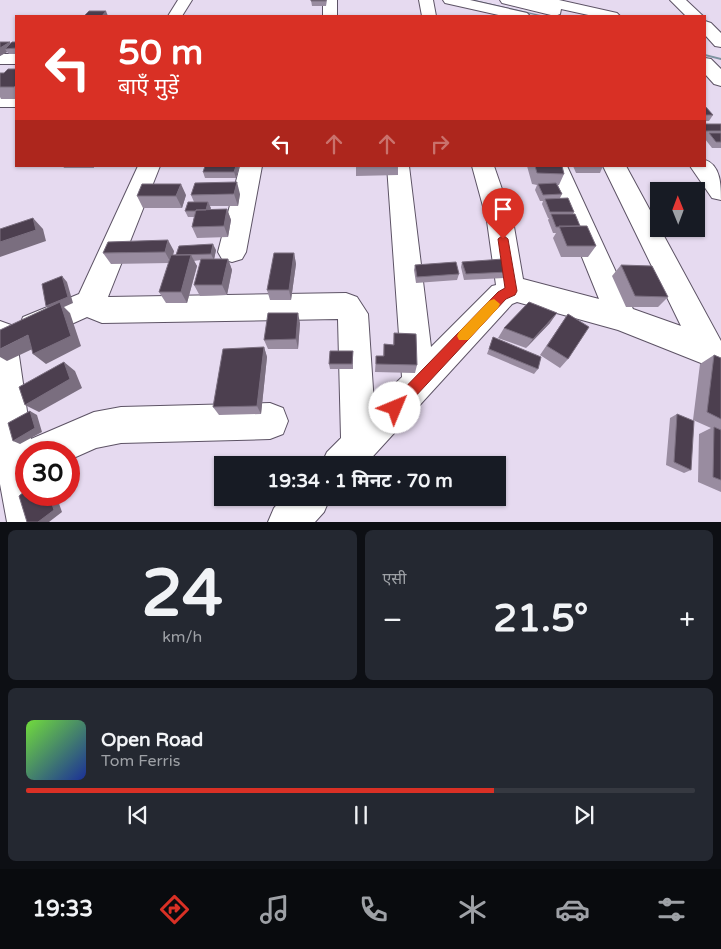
<!DOCTYPE html>
<html lang="hi">
<meta charset="utf-8">
<style>
:root{--surface:#171b24;--page:#242831;--text:#f1f3f6;--muted:#9ea1a6;--line:#363941;--accent:#d93025}
body{margin:0;font-family:"Varela Round","Noto Sans Devanagari",sans-serif;background:var(--page);color:var(--text);height:100vh;display:flex;flex-direction:column;font-size:19px;white-space:nowrap}
*{box-sizing:border-box;margin:0}
p{font-size:16px;color:var(--muted)}
.icon{flex:none;width:28px;height:28px;fill:none;stroke:currentColor;stroke-width:2;stroke-linecap:round;stroke-linejoin:round}
.map{position:relative;height:522px;overflow:hidden}
.drawer{display:flex;flex-direction:column;gap:8px;padding:8px;background:#0d0f14;flex:1}
.drawer>*{flex:none}
.banner{position:absolute;left:15px;top:15px;width:691px;height:152px;border-radius:0px;box-shadow:0 1px 4px #0004;background:#d93025;color:#fff;overflow:hidden}
.needle{width:32px;rotate:359deg}
.controls{position:absolute;left:650px;top:182px;display:grid;gap:10px}
.controls a{display:grid;place-items:center;width:55px;height:55px;border-radius:0px;background:var(--surface);box-shadow:0 1px 4px #0004;font-size:25px}
.speed{position:absolute;left:15px;top:441px;display:flex;gap:10px;font-size:25px;font-weight:700;text-align:center}
.speed>*{display:grid;place-content:center;width:65px;height:65px;border-radius:50%;background:var(--surface);box-shadow:0 1px 4px #0004;line-height:1}
.speed .limit{border:8px solid #d22;background:#fff;color:#111}
.pin{position:absolute;display:grid;place-items:center;width:42px;height:42px;color:#fff;margin:-51px -21px;border-radius:50% 50% 50% 0;rotate:-45deg;box-shadow:0 0 5px #0007}
.pin .icon{rotate:45deg}
.me{position:absolute;width:55px;margin:-28px;rotate:45deg;stroke-linejoin:round;filter:drop-shadow(0 0 4px #0008)}
.turn{display:flex;align-items:center;gap:18px;height:105px;padding:0 20px;font-size:22px}
.turn .icon{width:65px;height:65px;stroke-width:2.5}
.turn b{display:block;font-size:35px;line-height:42px}
.lanes{display:flex;align-items:center;height:48px;padding:0 20px;background:#0003;justify-content:center;gap:25px;direction:ltr}
.lanes .off{opacity:.35}
.big{font-size:38px;font-weight:700;line-height:1.1}
.drawer .widget{flex:1;display:flex;flex-direction:column;justify-content:center;gap:8px;min-width:0;padding:0 18px;border-radius:8px;background:var(--page)}
.drawer .dial{align-items:center;gap:0}
.dial b{font-size:65px;line-height:1}
.song{display:flex;align-items:center;gap:15px}
.cover{width:60px;height:60px;border-radius:8px;background:linear-gradient(135deg,hsl(100 70% 55%),hsl(230 70% 35%))}
.played{height:5px;border-radius:2px;background:linear-gradient(90deg,var(--accent) 70%,var(--line) 70%)}
.keys{display:flex;justify-content:space-around;direction:ltr}
.heat{display:flex;justify-content:space-between;align-items:center;font-size:28px;direction:ltr}
.drawer .tiles{flex:1;display:grid;gap:8px;grid-template-columns:1fr 1fr}
.widget:last-child{grid-column:span 2}
.trip{position:absolute;left:214px;top:456px;width:292px;height:50px;border-radius:0px;background:var(--surface);box-shadow:0 1px 4px #0004;font-weight:700;line-height:50px;text-align:center}
.tabs{display:flex;height:80px;justify-content:space-around;align-items:center;background:#090b0e;color:var(--muted)}
.tabs .icon{width:35px;height:35px}
.tabs .current{color:var(--accent)}
.tabs b{font-size:22px;color:var(--text)}
.map>svg:first-child{display:block}
.lines{fill:none;stroke-linecap:round;stroke-linejoin:round}
.stream{fill:#7c93a1;fill-rule:evenodd}
.minor-casing{stroke:#5d5365;stroke-width:2}
.minor{fill:#fff;fill-rule:evenodd}
.wall{fill:#998ca0}
.shaded-wall{fill:#7a6e7f}
.building{fill:#4c3f4f;stroke:#7a6e7f}
.route{fill:#d93025;stroke:#8d1f18}
.slow{fill:#f59e0b}
</style>
<div class="map">
<svg width="721" height="522" viewBox="0 0 721 522">
<rect width="100%" height="100%" fill="#e6daf0"/>
<g class="lines">
<path class="stream" d="M468,0H475L545,16H539Z
M705,54L721,58V60L705,56Z"/>
<g class="minor-casing">
<path id="minor" d="M178,0H192L182,16H168Z
M323,0H337V16H323Z
M419,0H433L436,16H422Z
M443,0H470L527,13L530,16H503L445,3Z
M500,0H559L617,13L620,16H593L561,9L560,14L555,16L502,3Z
M670,0H686L703,16H686Z
M705,21L711,23L721,33V47L715,46L705,35Z
M0,54H16V64H0Z
M705,58L711,59L721,69V86L714,84L705,74Z
M0,95H16V107H0Z
M705,160C721,165 721,186 721,200L712,198L690,166H705Z
M138,166H160L108,297L346,293L357,297L368,314L374,404L402,377L387,166H409L431,347L492,286L496,285L487,221L472,166H494L513,221L523,279L599,299L545,166H567L633,309L681,326L603,166H626L721,341V371L618,330L517,302L512,304L365,465H321L327,452L341,438L338,319L102,323L87,317L34,341L23,337L19,327L23,317L79,294Z
M240,166H262L246,252L242,259L232,262L222,259L218,252Z
M0,321L11,325L16,335L31,439L94,412L121,407L270,403L283,408L288,421L283,434L270,439L121,443L96,448L69,460V452H26V495H41L47,522H7L0,484Z
M283,498H330L324,512L315,522H268L274,508Z"/>
</g>
<use href="#minor" class="minor"/>
</g>
<path class="wall" d="M311,0H327L326,6H312Z
M0,42L11,43L16,42V54H9L7,52L0,56Z
M16,69V99H1L0,97V73H4Z
M705,106L713,115L709,121H705Z
M705,124H721V148H712L705,139Z
M63,166H94V168H64Z
M205,166H238L239,168L236,178H205L203,172Z
M356,166H398V175L356,176Z
M527,166H562L564,174L559,185H558L562,194L560,198L574,212L573,214L580,226L596,246L588,257H561L553,238L556,233H553L548,220L549,218H548L542,204L543,201H540L535,190L537,185L532,184Z
M573,166H603L600,173H576Z
M240,194L238,206H210V209H227L231,220L228,237L197,238L192,227L194,217H188L185,211L194,202L191,195Z
M186,195L182,208H143L137,196Z
M216,250L214,259H228L232,270L227,295L200,296L194,285L201,260L194,261L197,266L187,303H166L159,292L169,263L111,264L103,253L174,251L173,255Z
M294,253L296,264L291,300H270L267,290Z
M462,262L508,272L505,278L464,280L461,267Z
M415,265L459,274L457,280L416,283L414,270Z
M621,265L668,297L658,307H626L612,276Z
M568,314V359L560,368L540,355Z
M300,323L298,349H268L264,340Z
M550,323L526,348L498,338L504,328Z
M394,333L417,365L415,373L375,372L376,356H383L384,344L393,345Z
M493,337L538,369L534,374L487,354Z
M264,347L267,357L261,414L219,415L213,407Z
M353,351V369H330L329,364Z
M714,355L721,358V492L698,482L699,434L711,428L693,420L700,364Z
M677,414L691,470L684,473L666,465L670,418Z"/>
<path class="shaded-wall" d="M106,11L108,16H102Z
M10,42L13,47L5,49L7,52L0,56V48Z
M236,166H238L239,168L236,178L234,172Z
M237,182L240,194L238,206L234,194Z
M181,184L186,195L182,208L176,196Z
M208,202L211,208L208,217L205,211Z
M227,209L231,220L228,237L224,226Z
M33,218L43,229L46,241L0,257V242Z
M168,240L174,251L171,263L165,252Z
M213,244L216,250L214,260L211,254Z
M294,253L296,264L291,300L289,290Z
M191,255L197,266L187,303L181,292Z
M228,259L232,270L227,295L222,285Z
M62,276L67,282L73,303L64,307L70,313L81,346L46,364L33,354L52,312L46,306Z
M298,313L300,323L298,349L296,339Z
M557,313L550,323L526,348L533,339Z
M28,335L41,345L7,361L0,357V349Z
M264,347L267,357L261,414L257,406Z
M64,362L75,371L82,388L39,412L25,405Z
M30,411L37,415L42,432L20,444L13,441Z
M49,495H56L62,512L49,522H38Z"/>
<path class="building" d="M311,0H326V1H311Z
M89,11H106L102,16H84Z
M0,42H10L0,48Z
M12,42H16V48L5,49Z
M8,69H16V85L14,87H0V73H4Z
M705,106L713,115H705Z
M705,124H721V131H706L705,130Z
M709,133H721V142H716Z
M205,166H236L234,172H203Z
M535,166H562L564,174L537,173Z
M237,182L234,194L191,195L195,183Z
M556,183L562,194L543,195L538,184Z
M142,184H181L176,196H137Z
M568,198L574,212H550L545,199Z
M188,202H208L206,210H196V211H185Z
M227,209L224,226L192,227L196,210Z
M551,214H575L580,226L556,227Z
M33,218L36,230L0,242V229Z
M559,226H587L596,246H567Z
M168,240L165,252L103,253L108,242Z
M213,244L211,254L176,255L179,246Z
M274,253H294L289,290H267Z
M171,255H191L181,292H159Z
M201,259H228L222,285H194Z
M503,259L508,272L466,274L462,262Z
M456,262L459,274L417,277L415,265Z
M621,265L652,266L668,297L635,296Z
M62,276L68,297L46,306L42,284Z
M60,302L71,336L33,354L28,335L0,349V330Z
M529,302L557,313L533,339L504,328Z
M268,313H298L296,339L264,340Z
M568,314L589,327L568,359L547,346Z
M394,333L416,334L417,365L376,364V356H384V344L394,345Z
M493,337L541,357L538,369L489,349Z
M264,347L257,406L213,407L223,349Z
M330,351H353L352,364H329Z
M714,355L721,358V419L707,412Z
M64,362L70,379L25,405L19,387Z
M30,411L35,428L13,441L8,423Z
M677,414L694,421L691,470L674,462Z
M714,427L721,430V480L713,477Z
M26,490V495H49L54,510L38,522H27L19,496Z"/>
<path class="route" d="M503,235L508,239L517,291L515,295L506,299L400,413L395,415L390,413L388,408L390,403L498,292L505,288L498,239Z"/>
<path class="slow" d="M494,299L500,304L498,308L468,340H459L457,336L459,332L489,301Z"/>
</svg>
<div class="controls">
<a><svg class="needle" viewBox="-14 -14 28 28"><path d="M0-13l5 13h-10z" fill="#e53935"/><path d="M0 13l5-13h-10z" fill="#9ea1a6"/></svg></a>
</div>
<div class="speed"><div class="limit">30</div></div>
<div class="pin" style="left:503px;top:239px;background:#d93025"><svg class="icon" aria-label="arrive" viewBox="0 0 24 24"><path d="M6 21V4h12l-3 4 3 4H6"/></svg></div>
<svg class="me" style="left:395px;top:408px" viewBox="-20 -20 40 40"><circle r="19" fill="#fff"/><path d="M0-13L10 11 0 6-10 11z" fill="#d93025"/></svg>
<div class="trip">19:34 · 1 मिनट · 70 m</div>
<div class="banner">
<div class="turn"><svg class="icon" aria-label="left" viewBox="0 0 24 24"><path d="M17 20v-9H6M10 6l-5 5 5 5"/></svg><div><b>50 m</b>बाएँ मुड़ें</div></div>
<div class="lanes"><svg class="icon" aria-label="left" viewBox="0 0 24 24"><path d="M17 20v-9H6M10 6l-5 5 5 5"/></svg><svg class="icon off" aria-label="ahead" viewBox="0 0 24 24"><path d="M12 20V5M6 11l6-6 6 6"/></svg><svg class="icon off" aria-label="ahead" viewBox="0 0 24 24"><path d="M12 20V5M6 11l6-6 6 6"/></svg><svg class="icon off" aria-label="right" viewBox="0 0 24 24"><path d="M7 20v-9h11M14 6l5 5-5 5"/></svg></div>
</div>
</div>
<section class="drawer">
<div class="tiles">
<div class="widget dial"><b>24</b><p>km/h</p></div>
<div class="widget"><p>एसी</p>
<div class="heat"><a>−</a><b class="big">21.5°</b><a>+</a></div>
</div>
<div class="widget">
<div class="song"><i class="cover"></i><div><b>Open Road</b><p>Tom Ferris</p></div></div>
<div class="played"></div>
<div class="keys"><svg class="icon" aria-label="previous" viewBox="0 0 24 24"><path d="M18 5L8 12l10 7zM5 5v14"/></svg><svg class="icon" aria-label="pause" viewBox="0 0 24 24"><path d="M8 5v14M16 5v14"/></svg><svg class="icon" aria-label="next" viewBox="0 0 24 24"><path d="M6 5l10 7-10 7zM19 5v14"/></svg></div>
</div>
</div>
</section>
<nav class="tabs">
<b>19:33</b>
<svg class="icon current" aria-label="directions" viewBox="0 0 24 24"><path d="M12 3l9 9-9 9-9-9zM9 14v-3h6M13 9l2 2-2 2"/></svg>
<svg class="icon" aria-label="music" viewBox="0 0 24 24"><path d="M9 18V5l10-2v13"/><circle cx="6" cy="18" r="3"/><circle cx="16" cy="16" r="3"/></svg>
<svg class="icon" aria-label="phone" viewBox="0 0 24 24"><path d="M5 4h4l2 5-3 2q2 4 5 5l2-3 5 2v4C11 20 4 13 5 4z"/></svg>
<svg class="icon" aria-label="climate" viewBox="0 0 24 24"><path d="M12 3v18M4 7l16 10M4 17L20 7"/></svg>
<svg class="icon" aria-label="car" viewBox="0 0 24 24"><path d="M5 17H2v-5l4-1 3-4h7l3 4 3 1v5h-3M9 17h6M6 11h13"/><circle cx="7" cy="17" r="2"/><circle cx="17" cy="17" r="2"/></svg>
<svg class="icon" aria-label="filters" viewBox="0 0 24 24"><path d="M4 7h16M4 17h16"/><circle cx="9" cy="7" r="2"/><circle cx="15" cy="17" r="2"/></svg>
</nav>
